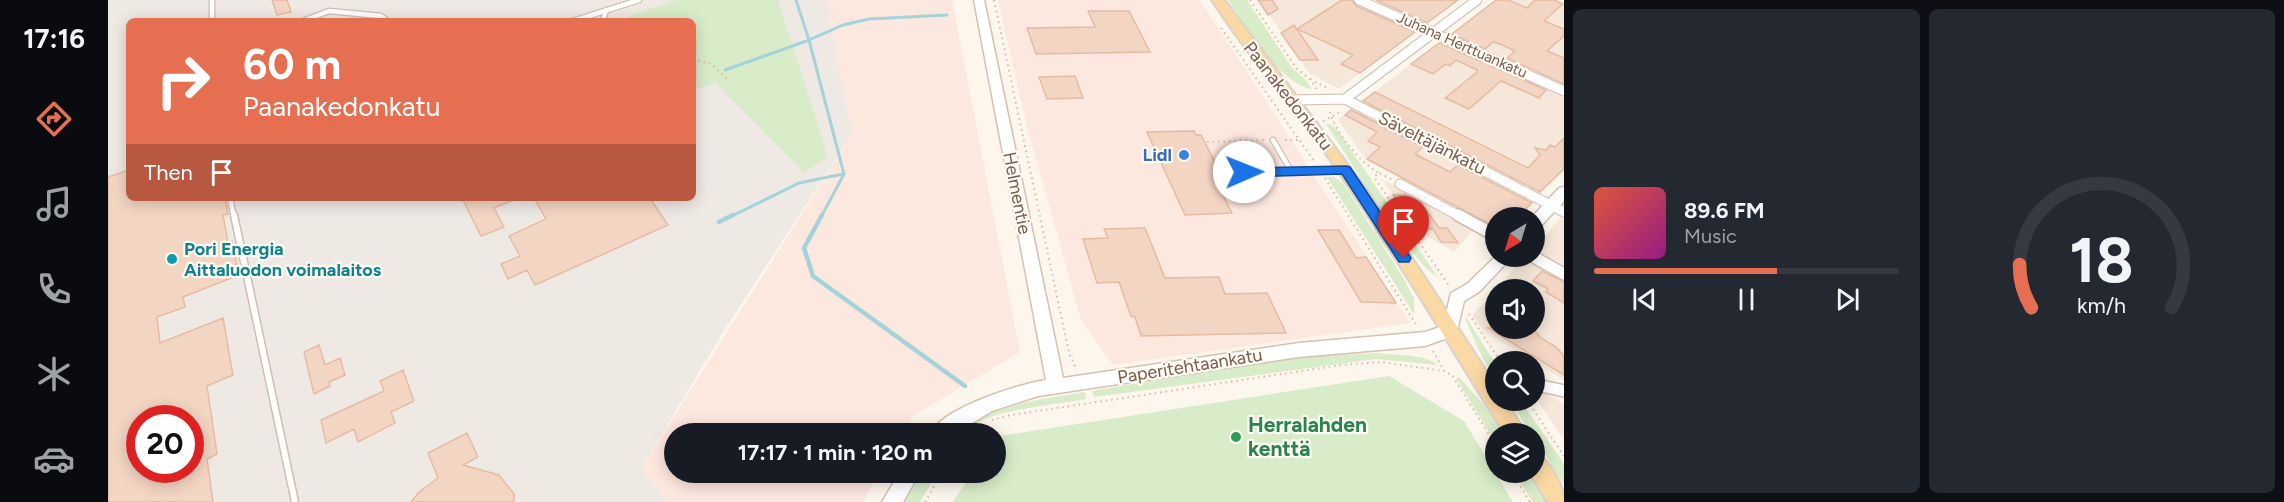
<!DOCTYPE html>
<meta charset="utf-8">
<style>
:root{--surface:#171b24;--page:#242831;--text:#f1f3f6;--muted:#9ea1a6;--line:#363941;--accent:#e76f51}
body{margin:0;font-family:Figtree,sans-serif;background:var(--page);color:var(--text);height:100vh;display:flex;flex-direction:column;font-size:22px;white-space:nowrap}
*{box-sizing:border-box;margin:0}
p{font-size:20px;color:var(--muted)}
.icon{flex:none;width:33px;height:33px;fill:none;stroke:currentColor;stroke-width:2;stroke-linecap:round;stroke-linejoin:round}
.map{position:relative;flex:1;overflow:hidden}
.drawer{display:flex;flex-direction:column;gap:9px;padding:9px;background:#0d0f14;width:720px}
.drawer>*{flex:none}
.banner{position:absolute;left:18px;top:18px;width:570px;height:183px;border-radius:9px;box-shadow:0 3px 15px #0003;background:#e76f51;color:#fff;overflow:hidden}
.needle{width:39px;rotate:218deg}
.controls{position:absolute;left:1377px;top:207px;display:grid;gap:12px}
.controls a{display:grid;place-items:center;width:60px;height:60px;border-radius:50%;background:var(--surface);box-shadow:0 3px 15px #0003;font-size:30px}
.speed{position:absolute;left:18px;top:405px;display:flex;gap:12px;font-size:30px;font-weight:700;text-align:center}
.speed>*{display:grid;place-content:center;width:78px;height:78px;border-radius:50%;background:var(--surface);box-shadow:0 3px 15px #0003;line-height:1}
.speed .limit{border:9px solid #d22;background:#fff;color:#111}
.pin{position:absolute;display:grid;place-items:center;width:51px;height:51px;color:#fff;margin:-62px -26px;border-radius:50% 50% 50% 0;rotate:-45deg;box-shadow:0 0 6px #0007}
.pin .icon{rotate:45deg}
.me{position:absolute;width:66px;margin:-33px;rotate:89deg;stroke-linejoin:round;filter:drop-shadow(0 0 4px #0008)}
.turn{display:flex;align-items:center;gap:21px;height:126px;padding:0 18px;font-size:27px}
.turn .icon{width:78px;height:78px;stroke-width:2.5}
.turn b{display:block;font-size:42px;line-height:51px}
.then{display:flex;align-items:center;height:57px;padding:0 18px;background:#0003;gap:12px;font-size:22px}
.drawer .tile{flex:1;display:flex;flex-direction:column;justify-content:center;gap:9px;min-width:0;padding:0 21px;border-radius:9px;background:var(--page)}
.drawer .dial{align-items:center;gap:0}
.dial svg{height:156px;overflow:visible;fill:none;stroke:var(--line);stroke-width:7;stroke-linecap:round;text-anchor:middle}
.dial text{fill:var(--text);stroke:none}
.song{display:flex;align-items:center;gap:18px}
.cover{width:72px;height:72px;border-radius:9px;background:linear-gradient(135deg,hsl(10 70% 55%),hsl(310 70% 35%))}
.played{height:6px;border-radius:3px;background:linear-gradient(90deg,var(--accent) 60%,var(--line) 60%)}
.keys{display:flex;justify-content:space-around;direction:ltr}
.drawer .tiles{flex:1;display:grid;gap:9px;grid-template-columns:repeat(2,1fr)}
.trip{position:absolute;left:556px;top:423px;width:342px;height:60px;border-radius:30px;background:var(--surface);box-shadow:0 3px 15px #0003;font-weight:700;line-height:60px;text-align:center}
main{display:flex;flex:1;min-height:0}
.dock{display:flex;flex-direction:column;width:108px;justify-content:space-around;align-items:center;background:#090b0e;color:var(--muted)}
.dock .icon{width:42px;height:42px}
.dock .on{color:var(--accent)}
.dock b{font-size:27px;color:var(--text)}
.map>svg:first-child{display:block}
.residential{fill:#f5e8da}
.commercial{fill:#fde8e0}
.industrial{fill:#efe9e4;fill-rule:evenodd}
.green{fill:#d8ecc9}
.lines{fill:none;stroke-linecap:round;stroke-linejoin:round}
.stream-far1{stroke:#a5d3da;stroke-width:3}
.stream{stroke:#a5d3da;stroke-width:4.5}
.building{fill:#f3d5c3;stroke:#e6bba3;stroke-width:1.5;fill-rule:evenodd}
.lane-far1-casing{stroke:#d1beb0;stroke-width:7}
.lane-casing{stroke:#d1beb0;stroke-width:9}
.street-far1-casing{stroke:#d1beb0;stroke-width:11}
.street-casing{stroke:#d1beb0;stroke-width:14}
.secondary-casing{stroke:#d6c0b0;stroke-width:3}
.primary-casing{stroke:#dad1cd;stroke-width:4}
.path{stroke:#d9b8a5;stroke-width:2;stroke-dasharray:1.5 4;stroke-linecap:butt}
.lane-far1{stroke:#fff;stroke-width:4.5}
.lane{stroke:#fff;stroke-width:6}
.street-far1{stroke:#fff;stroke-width:9}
.street{stroke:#fff;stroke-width:11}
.secondary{fill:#fff;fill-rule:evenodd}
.primary{fill:#fbd9a5;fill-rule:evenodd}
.route{fill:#1a73e8;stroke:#114b97;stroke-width:1.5}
.shop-dot{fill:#3f7fe0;stroke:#fffaf3;stroke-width:2}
.culture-dot{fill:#0f9aa8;stroke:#fffaf3;stroke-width:2}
.leisure-dot{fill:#2e9e5b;stroke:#fffaf3;stroke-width:2}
.labels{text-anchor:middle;stroke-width:4.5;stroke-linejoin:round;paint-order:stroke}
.far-street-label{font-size:15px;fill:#7a5c4d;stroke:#fffaf3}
.street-label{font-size:18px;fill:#7a5c4d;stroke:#fffaf3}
.shop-label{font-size:18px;font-weight:bold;fill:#366cbe;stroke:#fffaf3;text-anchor:end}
.culture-label{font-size:18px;font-weight:bold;fill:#0d838f;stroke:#fffaf3;text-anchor:start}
.near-leisure-label{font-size:21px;font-weight:bold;fill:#27864d;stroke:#fffaf3;text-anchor:start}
</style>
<main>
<nav class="dock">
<b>17:16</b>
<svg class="icon on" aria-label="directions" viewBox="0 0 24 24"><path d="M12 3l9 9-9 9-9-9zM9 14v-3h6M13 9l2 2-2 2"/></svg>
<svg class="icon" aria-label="music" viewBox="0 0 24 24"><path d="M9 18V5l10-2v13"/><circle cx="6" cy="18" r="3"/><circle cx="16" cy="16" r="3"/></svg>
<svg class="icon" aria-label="phone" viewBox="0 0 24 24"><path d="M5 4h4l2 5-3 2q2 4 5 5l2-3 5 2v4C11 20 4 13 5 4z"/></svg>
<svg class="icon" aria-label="climate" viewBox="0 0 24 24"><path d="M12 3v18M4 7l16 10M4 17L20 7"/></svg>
<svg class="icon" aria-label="car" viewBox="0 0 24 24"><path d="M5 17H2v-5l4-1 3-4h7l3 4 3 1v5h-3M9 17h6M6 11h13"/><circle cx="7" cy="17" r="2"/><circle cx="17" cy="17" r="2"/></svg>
</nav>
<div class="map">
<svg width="1456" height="502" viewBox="0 0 1456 502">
<rect width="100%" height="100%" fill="#fdf6ec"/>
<path class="residential" d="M1151,0H1239L1308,31L1231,89L1201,73Z
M1388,0H1446L1456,4V85L1343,35Z
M1333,42L1456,97V168L1434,191L1255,100Z
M1244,109L1424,203L1409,217L1388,218L1387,228L1258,159L1230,120Z
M1274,179L1367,229L1346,252L1310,231Z
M1453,217L1456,219V265L1427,249Z
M1417,257L1456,279V380L1376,331L1364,316L1388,290V328H1426V290H1388Z
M1429,388L1456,404V440L1427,397Z"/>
<path class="commercial" d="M718,0H844L912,352L805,416L794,433L567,434V472L772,473L755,502H560L533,469L744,134Z
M890,0H1092L1302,323L1005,365L973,320L918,123Z"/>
<path class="industrial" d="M0,0H718L744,134L617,329L533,469L560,502H0ZM21,21H585V198H21ZM32,418H82V470H32Z"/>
<path class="green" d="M569,0H670L720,157L696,173L608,83L585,91V21H516L521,16Z
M1120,0H1139L1184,68L1198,80L1204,89C1170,83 1139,27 1120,0Z
M1218,124H1222L1230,131L1329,276C1305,266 1237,152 1218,124Z
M1219,177H1226L1235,183L1296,279L1306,299V314Z
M1358,317L1387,363V370H1382L1375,359L1358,321Z
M1268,353C1283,355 1320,354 1329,365L1268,359L986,397L984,391L1175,358Z
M1281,376L1356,421L1405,502H844L865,473L888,472V439L891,436Z
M1351,377L1376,405L1395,433L1388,434L1387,442L1348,378Z
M977,392L978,399C947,405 914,407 885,416C872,420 859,433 847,434C885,404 930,400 977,392Z
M1402,401H1413L1456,464V484L1427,439L1426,434L1423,433Z
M814,473H829L812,502H796Z
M1406,473H1420L1439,502H1425Z"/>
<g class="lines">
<path class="stream-far1" d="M688,0L701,40L736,174L713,217
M617,70L701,40L735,25L761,19L839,15
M622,217L691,183L735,174"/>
<path class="stream" d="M714,215L696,248L705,276L857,386
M611,222L625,215"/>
</g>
<path class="building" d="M164,0H179L183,12L169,15Z
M1150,0H1164L1170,9L1160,15Z
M1234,0H1244L1248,6L1307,32L1252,73L1233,64L1245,55L1189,29Z
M1268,0H1350L1319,23Z
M1388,0H1400L1419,8L1427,0H1446L1455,4L1436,21L1456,29V36L1439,51L1456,58V84L1399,58L1407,51L1392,44L1385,42L1377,49L1344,34Z
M980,11H1021L1042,52L928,54L919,28L987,27Z
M1186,25L1210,60H1192L1173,33Z
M1331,43L1438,90L1431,98L1393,81L1361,109L1337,98L1369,72V70L1348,60L1342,66L1338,64L1325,74L1303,64Z
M967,76L975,98L939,99L931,77Z
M1267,92L1420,168L1432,155L1427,148L1438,150L1442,145L1447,147L1456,138V169L1432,192L1255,101Z
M1243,110L1315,147L1307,154L1342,172L1350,165L1424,203L1409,218H1388V227L1349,207L1259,159L1272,147L1260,141L1269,132L1237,115Z
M1086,131L1088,135H1093L1114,176H1105L1124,213L1077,215L1039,132Z
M21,170V198H117L120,214L115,215L120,243L124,241L131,275L75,297L77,307L49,317L52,343L115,318L125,375L99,386L109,454L99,459L105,502H0V177ZM32,418H82V470H32Z
M1285,195H1297L1313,203L1331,228H1339L1350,243L1333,242L1325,229L1309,230Z
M354,198H410L386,208L396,227L373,236Z
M426,198H542L560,225L427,285L419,270L400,279L393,264L412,256L401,236L438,219Z
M1037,228L1057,278L1111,277L1117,294L1159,293L1178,333L1033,336L1027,317L1023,316L1011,282L989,283L975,239L1000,238L996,229Z
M1210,230H1231L1248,258L1258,257L1288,303L1253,302Z
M1434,271L1456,282V303L1438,292L1440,289L1425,281Z
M1380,328H1410L1417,333L1421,328L1427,331L1433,338L1448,347L1456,356V375Z
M211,345L217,365L232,358L237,375L221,382L222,386L206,394L196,352Z
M295,370L306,401L283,412L287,423L250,442L246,429L218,443L213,420L276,391L272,381Z
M359,433L370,457L355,465L391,475L406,494V502H303L311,492L330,478L320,453Z"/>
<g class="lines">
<g class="lane-far1-casing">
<path id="lane-far1" d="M104,0V21
M195,21L221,11L273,16L279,21
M465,21L531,0
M495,21L498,10
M1165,140L1183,171
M1120,173L1236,170
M122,198L126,217"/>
</g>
<g class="lane-casing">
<path id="lane" d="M126,215L187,502"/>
</g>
<g class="street-far1-casing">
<path id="street-far1" d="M1251,0L1456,91
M1237,99L1369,0
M1186,100L1237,99L1456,212
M1292,184L1353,217"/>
</g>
<g class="street-casing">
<path id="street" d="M1350,215L1388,236
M1424,256L1456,274
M1434,386L1456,391"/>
</g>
<g class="secondary-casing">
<path id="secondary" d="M866,0H876L955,378L1191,343L1317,332L1335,326L1343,293L1359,284L1388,256H1405L1371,292L1356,301L1348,335L1317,346L1191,357L930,396L884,411L846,434H822C834,408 911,384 938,380Z
M1456,187V201L1431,228L1426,229V218H1423L1451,188Z
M792,472H812L795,502H774Z"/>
</g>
<g class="primary-casing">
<path id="primary" d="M1104,0H1116L1263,196L1388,386V400H1397L1418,434H1397C1342,346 1289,257 1231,172C1190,113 1143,60 1104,0Z
M1426,453C1441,458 1456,487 1456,502H1440L1421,472H1426Z"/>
</g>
<path class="path" d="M886,0L961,353L969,370
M1142,0L1189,69L1202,79L1208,89
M1113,28L1206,161
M585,59L603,64L622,81
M1202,79L1219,88
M1222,112C1227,132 1253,164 1271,173
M1215,121L1234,111
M1177,140H1192
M1099,142L1156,140
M1217,178L1309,326
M1283,179L1271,173L1266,177L1342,287
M1361,314L1393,362
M1325,351L1336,371L1344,375L1388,446
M1419,400L1456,456
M884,420L903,415L1233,365L1273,362L1336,371
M1404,472L1422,502
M817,502L834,472"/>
<use href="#lane-far1" class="lane-far1"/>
<use href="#lane" class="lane"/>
<use href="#street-far1" class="street-far1"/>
<use href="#street" class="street"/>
<use href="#secondary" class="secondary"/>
<use href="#primary" class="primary"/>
</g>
<path class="route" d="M1238,166L1242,167L1301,255L1303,258L1301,262H1291L1234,174L1136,177L1129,172L1136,168Z"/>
<circle class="shop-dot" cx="1076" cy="155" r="6"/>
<circle class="culture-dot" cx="64" cy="259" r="6"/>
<circle class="leisure-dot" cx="1128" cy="437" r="6"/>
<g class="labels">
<g class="far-street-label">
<text transform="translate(1354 45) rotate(24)" y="5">Juhana Herttuankatu</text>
</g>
<g class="street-label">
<text transform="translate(1180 96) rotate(52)" y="6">Paanakedonkatu</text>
<text transform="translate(1324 143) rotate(27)" y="6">Säveltäjänkatu</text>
<text transform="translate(909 193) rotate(79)" y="6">Helmentie</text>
<text transform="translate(1082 366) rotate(-9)" y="6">Paperitehtaankatu</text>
</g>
<g class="shop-label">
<text x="1064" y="161">Lidl</text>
</g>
<g class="culture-label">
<text x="76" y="255">Pori Energia<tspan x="76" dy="21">Aittaluodon voimalaitos</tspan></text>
</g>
<g class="near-leisure-label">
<text x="1140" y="432">Herralahden<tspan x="1140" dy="24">kenttä</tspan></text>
</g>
</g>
</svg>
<div class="controls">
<a><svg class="needle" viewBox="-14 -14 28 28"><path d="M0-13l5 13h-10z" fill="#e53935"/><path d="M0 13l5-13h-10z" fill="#9ea1a6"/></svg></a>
<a><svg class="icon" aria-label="sound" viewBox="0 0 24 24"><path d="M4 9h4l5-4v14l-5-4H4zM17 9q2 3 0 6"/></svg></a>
<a><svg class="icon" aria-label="search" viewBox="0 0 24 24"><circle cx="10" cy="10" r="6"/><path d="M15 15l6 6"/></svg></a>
<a><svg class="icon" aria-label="layers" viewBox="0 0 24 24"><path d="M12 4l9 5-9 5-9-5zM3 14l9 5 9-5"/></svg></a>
</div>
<div class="speed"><div class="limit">20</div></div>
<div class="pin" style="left:1296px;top:258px;background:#d93025"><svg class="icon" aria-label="arrive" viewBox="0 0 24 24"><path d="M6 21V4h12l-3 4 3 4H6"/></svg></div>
<svg class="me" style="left:1136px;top:172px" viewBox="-20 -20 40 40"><circle r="19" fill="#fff"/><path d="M0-13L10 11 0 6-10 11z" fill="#1a73e8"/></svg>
<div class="trip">17:17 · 1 min · 120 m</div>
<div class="banner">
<div class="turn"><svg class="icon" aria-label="right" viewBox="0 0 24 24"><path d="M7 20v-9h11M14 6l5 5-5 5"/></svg><div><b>60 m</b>Paanakedonkatu</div></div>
<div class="then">Then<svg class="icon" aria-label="arrive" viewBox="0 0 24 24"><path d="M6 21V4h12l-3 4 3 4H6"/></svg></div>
</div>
</div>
<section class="drawer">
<div class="tiles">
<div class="tile">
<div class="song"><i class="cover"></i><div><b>89.6 FM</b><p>Music</p></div></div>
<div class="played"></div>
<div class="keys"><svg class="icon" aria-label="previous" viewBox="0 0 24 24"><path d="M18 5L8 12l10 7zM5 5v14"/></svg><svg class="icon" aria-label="pause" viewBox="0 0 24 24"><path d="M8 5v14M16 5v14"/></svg><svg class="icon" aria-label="next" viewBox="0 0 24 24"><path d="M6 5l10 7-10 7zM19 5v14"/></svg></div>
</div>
<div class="tile dial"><svg viewBox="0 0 100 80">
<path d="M14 69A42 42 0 1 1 86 69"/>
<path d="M14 69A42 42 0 0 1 8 47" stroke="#e76f51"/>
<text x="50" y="56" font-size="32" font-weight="700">18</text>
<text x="50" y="72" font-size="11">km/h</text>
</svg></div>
</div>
</section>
</main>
